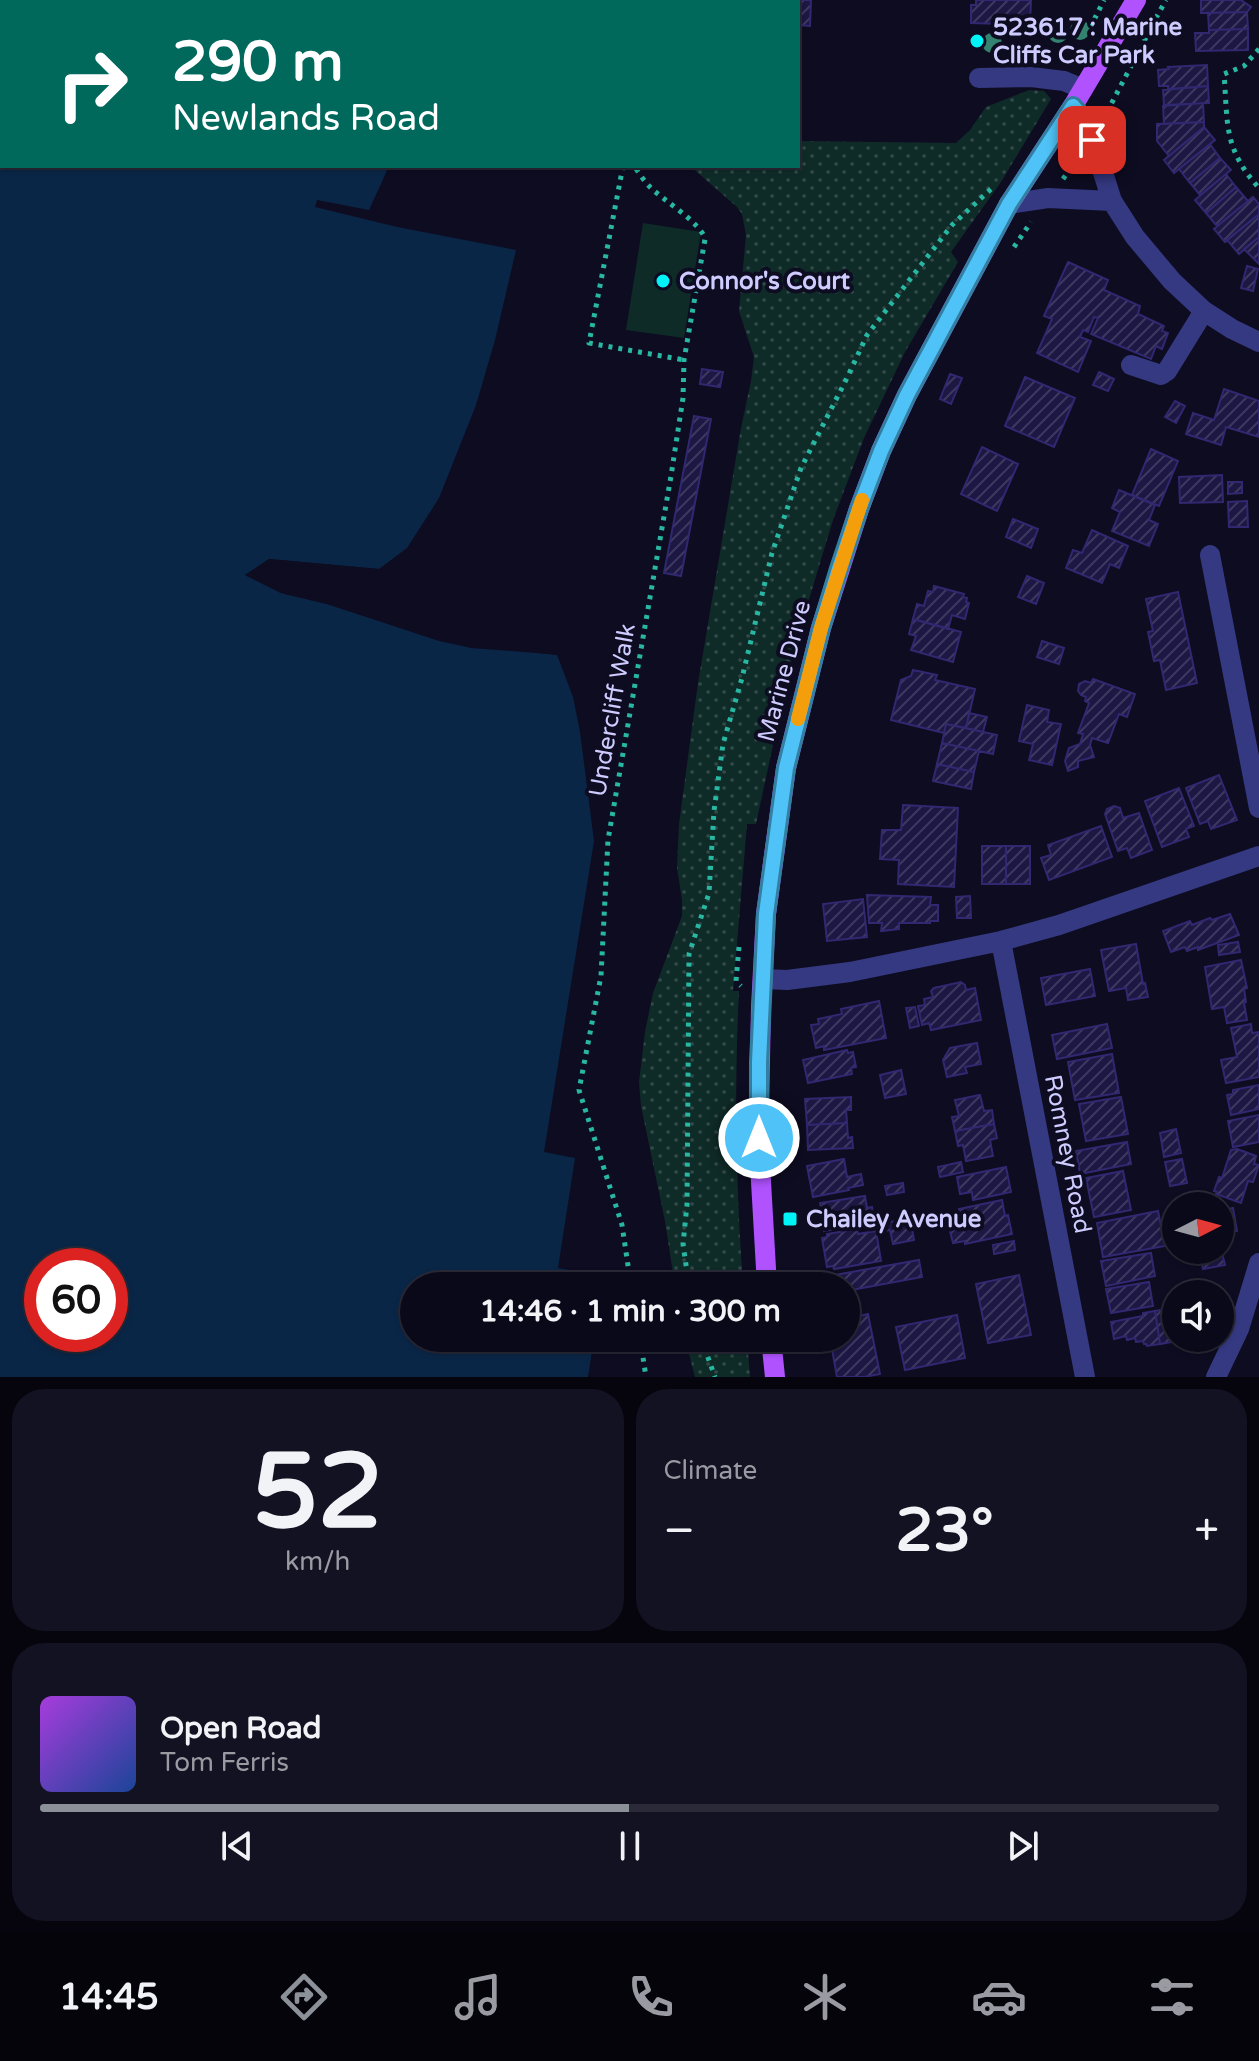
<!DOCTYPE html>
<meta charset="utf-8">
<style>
:root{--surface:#0a0919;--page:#131222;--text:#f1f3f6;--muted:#999aa2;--line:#2a2a38;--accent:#8c9099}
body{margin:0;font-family:"Varela Round",sans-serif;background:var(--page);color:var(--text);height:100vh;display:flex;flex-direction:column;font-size:30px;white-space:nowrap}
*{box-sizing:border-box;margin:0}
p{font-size:26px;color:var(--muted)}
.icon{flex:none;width:44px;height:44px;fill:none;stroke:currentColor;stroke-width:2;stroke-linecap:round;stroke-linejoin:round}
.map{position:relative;height:1377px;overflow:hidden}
.details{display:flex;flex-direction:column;gap:12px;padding:12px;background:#06050e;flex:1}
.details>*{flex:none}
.banner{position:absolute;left:0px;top:0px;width:800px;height:168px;box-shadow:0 2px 6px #0004,0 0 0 2px var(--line);background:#00695c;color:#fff;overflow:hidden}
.needle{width:52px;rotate:84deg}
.buttons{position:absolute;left:1162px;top:1192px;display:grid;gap:16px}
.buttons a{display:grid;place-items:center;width:72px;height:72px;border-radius:50%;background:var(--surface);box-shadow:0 2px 6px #0004,0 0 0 2px var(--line);font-size:40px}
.speed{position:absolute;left:24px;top:1248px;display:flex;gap:16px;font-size:40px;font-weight:700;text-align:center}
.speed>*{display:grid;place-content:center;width:104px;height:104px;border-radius:50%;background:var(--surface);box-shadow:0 2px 6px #0004,0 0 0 2px var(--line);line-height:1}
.speed .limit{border:12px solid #d22;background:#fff;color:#111}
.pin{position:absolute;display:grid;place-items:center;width:68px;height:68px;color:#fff;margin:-34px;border-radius:16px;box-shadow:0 4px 12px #0006}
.me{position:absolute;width:88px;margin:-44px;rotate:0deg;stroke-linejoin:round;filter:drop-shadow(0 0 6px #0008)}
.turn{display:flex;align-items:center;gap:28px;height:168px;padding:0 40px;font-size:36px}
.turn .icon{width:104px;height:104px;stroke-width:2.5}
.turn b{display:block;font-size:56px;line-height:68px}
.big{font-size:60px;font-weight:700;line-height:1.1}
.details .card{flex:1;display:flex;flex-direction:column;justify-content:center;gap:12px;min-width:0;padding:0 28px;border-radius:32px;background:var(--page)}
.details .dial{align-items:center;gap:0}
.dial b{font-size:104px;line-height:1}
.song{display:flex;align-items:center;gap:24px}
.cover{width:96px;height:96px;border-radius:12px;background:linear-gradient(135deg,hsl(280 70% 55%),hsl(220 70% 35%))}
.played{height:8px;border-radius:4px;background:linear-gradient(90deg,var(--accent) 50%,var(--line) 50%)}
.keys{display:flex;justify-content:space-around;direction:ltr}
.heat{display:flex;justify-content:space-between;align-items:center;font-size:44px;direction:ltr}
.details .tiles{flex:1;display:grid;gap:12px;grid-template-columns:1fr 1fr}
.card:last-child{grid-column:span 2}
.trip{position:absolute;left:400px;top:1272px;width:460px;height:80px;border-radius:40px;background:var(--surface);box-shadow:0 2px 6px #0004,0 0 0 2px var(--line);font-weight:700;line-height:80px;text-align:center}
.dock{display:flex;height:128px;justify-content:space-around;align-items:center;background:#04040a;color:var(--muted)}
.dock .icon{width:56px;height:56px}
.dock .selected{color:var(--accent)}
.dock b{font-size:36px;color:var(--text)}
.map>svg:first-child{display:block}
.grass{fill:url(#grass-dots)}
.park{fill:#0f2b28}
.water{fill:#0a2647;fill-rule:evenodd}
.pier{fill:#0e0c21}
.building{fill:url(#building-hatch);stroke:#302870;stroke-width:2}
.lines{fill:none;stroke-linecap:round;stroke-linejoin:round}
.path{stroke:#28b7a2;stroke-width:5;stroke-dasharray:4 6;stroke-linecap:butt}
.minor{stroke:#353982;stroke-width:20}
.major{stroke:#b053ff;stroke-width:20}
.tree{fill:#348371}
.route-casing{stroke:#337fa1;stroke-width:20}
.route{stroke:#4fc3f7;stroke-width:14}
.slow{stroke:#f59e0b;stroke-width:14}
.poi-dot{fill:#00f4f7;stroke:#0e0c21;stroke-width:3}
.labels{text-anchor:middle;stroke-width:8;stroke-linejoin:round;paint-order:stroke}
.poi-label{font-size:24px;font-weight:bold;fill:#ceccff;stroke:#0e0c21;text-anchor:start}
.street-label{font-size:24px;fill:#ceccff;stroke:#0e0c21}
</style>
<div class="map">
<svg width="1259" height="1377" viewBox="0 0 1259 1377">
<defs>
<pattern id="grass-dots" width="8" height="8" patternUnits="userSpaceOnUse" patternTransform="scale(2)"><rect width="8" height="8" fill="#0f2b28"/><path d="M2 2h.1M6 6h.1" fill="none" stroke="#314948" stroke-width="1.8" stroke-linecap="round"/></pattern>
<pattern id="building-hatch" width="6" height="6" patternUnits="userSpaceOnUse" patternTransform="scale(2)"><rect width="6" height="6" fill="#1c1743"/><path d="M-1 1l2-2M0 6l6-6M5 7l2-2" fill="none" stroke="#3c385f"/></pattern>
</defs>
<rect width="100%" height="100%" fill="#0e0c21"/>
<path class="grass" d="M1029,90L1044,91L1051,99L1001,182L951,252L958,262L905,352L864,438L833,520L793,652L756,824H747L733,991H739C734,1090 736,1188 743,1286H675L665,1221L641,1106L639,1082L645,1032L653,993L682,916V900L677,868L679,824L698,683L741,428L751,381L754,357L739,311L746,235L742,214L737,207L690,166H798V141L956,143L970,130L986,107Z
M685,1338H747L750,1377H695Z"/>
<path class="park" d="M643,223L701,232L684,338L626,330Z"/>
<path class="water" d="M0,0H488L487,2H2V166H389L369,210L317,200L315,207L397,227L516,250L495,340L476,405L439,498L407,548L379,569L269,559L245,575L281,593L327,604L439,640L472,648L505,649L557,655L573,697L580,732L594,841L544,1152L575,1158L558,1268L604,1276L602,1286H414V1338H594L588,1377H0ZM42,1266H110V1334H42Z"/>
<path class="pier" d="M269,559L379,569L383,570L379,573L270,563L253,574L283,590L329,600L440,637L472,644L505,645L558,651L561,655L472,648L439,641L327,604L281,593L245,575Z"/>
<path class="building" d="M756,0H811L810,26L798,25V2H755Z
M976,0H1031L1030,25L971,23V5H976Z
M1201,0H1241L1251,7L1247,12L1201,13Z
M1247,12L1248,29L1209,30L1208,13Z
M1248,29V50L1196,51L1195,33H1209V30Z
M1207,65L1208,86L1168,89V86H1159L1158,70L1169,69L1168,67Z
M1208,86L1209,103L1164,105L1163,90Z
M1203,103L1204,122L1164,124L1163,106Z
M1204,122V127L1169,156L1157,141V124Z
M1204,127L1215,140L1174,173L1164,160Z
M1210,144L1220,158L1190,183L1179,169Z
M1220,158L1231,170L1200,195L1190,183Z
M1226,174L1236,187L1206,213L1195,200Z
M1236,187L1248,201L1217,226L1206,213Z
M1253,197L1259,204V214L1225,242L1214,229Z
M1259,214V237L1239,254L1227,240Z
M1259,237V264L1244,249Z
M1068,262L1108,280L1104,290L1140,306L1138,314L1164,326L1162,331L1168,333L1162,349L1156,346L1151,359L1091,334L1098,318L1094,317L1088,332L1083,330L1080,337L1091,341L1078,372L1037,353L1052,319L1044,316Z
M1247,266L1258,269L1253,291L1241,288Z
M702,369L723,372L720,387L700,384Z
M1099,372L1114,379L1108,391L1093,385Z
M950,374L962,378L951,404L940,399Z
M1025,377L1075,398L1054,447L1005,426Z
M1224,389L1259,401V437L1226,427L1221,445L1186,434L1193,413L1214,420Z
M1175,401L1185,406L1176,423L1165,417Z
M694,416L711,419L681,576L664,573Z
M982,447L1018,464L997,511L961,494Z
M1151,449L1178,461L1159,506L1132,495Z
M1222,475L1223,502L1180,503L1179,477Z
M1228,482H1242V493L1228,494Z
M1119,490L1155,505L1149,520L1158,524L1149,546L1112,531L1120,512L1112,508Z
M1247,501L1248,527H1229L1228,502Z
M1013,519L1038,529L1031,548L1006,537Z
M1092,530L1128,546L1119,568L1110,564L1102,583L1066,568L1073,550L1082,553Z
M1027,576L1044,583L1036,604L1018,597Z
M934,586L964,594L963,597L967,598L966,602L969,603L965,619L952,615L948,629L913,619L917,604L924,606L928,591L933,592Z
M1178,592L1197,683L1166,690L1160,660L1154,661L1148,632L1153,631L1146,599Z
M913,619L961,632L953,662L911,650L916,636L909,634Z
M1042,641L1064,648L1059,664L1037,657Z
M913,670L937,675L935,680L975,689L966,728L946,724L944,733L891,720L901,680L911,676Z
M1093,679L1135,694L1127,717L1119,714L1108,743L1092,738L1090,745L1094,757L1078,761V767L1068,771L1065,761L1069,748L1080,744L1083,734L1078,733L1089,703L1085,701L1086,697L1081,695L1078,691L1079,684L1085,681L1091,683Z
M1027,705L1049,710L1047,722L1061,724L1052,765L1029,760L1033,744L1019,741Z
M969,713L987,717L983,732L966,728Z
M946,724L997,735L993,754L942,743Z
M942,743L979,751L974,772L937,764Z
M937,764L974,772L971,789L933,781Z
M1219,775L1237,820L1211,829L1208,821L1200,824L1186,788Z
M1179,788L1194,826L1186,829L1189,837L1162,847L1145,801Z
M903,805L958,808L954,887L898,884L899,860L880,859L882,830H901Z
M1114,806L1120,808L1123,818L1139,813L1152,850L1131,858L1127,848L1118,851L1105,814L1107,809Z
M1101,826L1112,857L1049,880L1041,858L1051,855L1048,845Z
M982,846H1006V884H982Z
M1006,846H1030V884H1006Z
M867,895L931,897L930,905H938V921H930V923H899V929L881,931L882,923H869Z
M970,896L971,918H957L956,897Z
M863,899L867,937L827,941L823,904Z
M1230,914L1239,935L1198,950V947L1187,951L1185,947L1171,952L1163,931L1190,921L1192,925L1210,918L1212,920Z
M1238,942L1240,952L1219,955L1218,945Z
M1136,944L1143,984L1145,983L1148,997L1128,1000L1126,988L1109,991L1101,950Z
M1241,960L1247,988L1244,989L1246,1002L1244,1003L1247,1020L1227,1023L1224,1007L1212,1009L1205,967Z
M1090,969L1095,996L1046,1005L1041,978Z
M961,982L965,985L966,990L975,988L981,1020L931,1030L929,1023L922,1025L918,1006L925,1005L924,999L933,997L931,991L934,988Z
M879,1001L886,1038L824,1050V1046L816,1048L811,1025L819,1024L818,1019L842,1014L841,1009Z
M915,1007L919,1026L910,1028L906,1008Z
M1107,1024L1112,1048L1057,1059L1052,1035Z
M1251,1024L1252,1033L1259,1032V1077L1226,1083L1221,1060L1237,1057L1231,1028Z
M977,1043L981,1064L965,1067L967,1073L947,1077L943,1060L950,1048Z
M847,1050L848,1053L853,1052L856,1067L851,1068L852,1074L808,1083L803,1060Z
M1112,1054L1119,1093L1075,1100L1068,1062Z
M901,1070L906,1094L885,1098L880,1075Z
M1259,1085V1109L1231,1115L1227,1095L1233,1094V1090Z
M980,1095L984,1111L992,1110L994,1124L955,1131L952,1117L959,1116L955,1100Z
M851,1097V1110H846L847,1123L807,1125L805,1099Z
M1121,1097L1128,1134L1086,1141L1079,1104Z
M1259,1115V1142L1233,1147L1228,1121Z
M847,1123L848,1138L852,1137L853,1148L808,1150L807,1125Z
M994,1124L997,1138L990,1140L993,1156L966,1161L963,1145L958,1146L955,1131Z
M1176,1129L1181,1153L1164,1157L1160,1133Z
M1127,1142L1131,1164L1080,1174L1076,1151Z
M1237,1149L1256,1156L1254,1164L1259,1165L1253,1182L1248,1181L1241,1203L1216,1194L1217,1192L1214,1191L1219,1177L1222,1178L1231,1150Z
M844,1159L847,1177L861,1174L863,1185L848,1188L849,1190L813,1197L807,1166Z
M1182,1159L1187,1183L1170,1186L1165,1162Z
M961,1162L963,1172L940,1177L938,1167Z
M1006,1167L1011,1192L973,1200L972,1192L960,1194L957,1177Z
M1123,1171L1131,1210L1094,1217L1086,1178Z
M903,1183L904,1192L887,1195L885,1186Z
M865,1196L867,1208L872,1207L874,1222L824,1231L820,1203Z
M1002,1200L1005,1216L1008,1215L1012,1234L965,1244V1241L953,1243L950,1231L963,1228L959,1209Z
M1233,1208L1237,1231L1220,1234V1211Z
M1158,1211L1165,1246L1103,1257L1097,1223Z
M910,1218L914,1240L893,1244L890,1230L881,1232L880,1224Z
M857,1229L858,1234L876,1231L881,1261L834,1269L833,1266L827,1267L822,1238L827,1237V1234Z
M1014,1241L1015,1250L994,1254L993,1245Z
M1220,1245L1225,1265L1203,1269L1199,1250H1220Z
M1151,1253L1155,1276L1106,1286L1101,1261Z
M919,1260L922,1277L846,1291V1286H831L829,1276Z
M1019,1275L1031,1335L988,1343L976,1284Z
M1149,1282L1153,1306L1111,1313L1106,1289Z
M1176,1307V1336L1172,1339V1342L1160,1344L1155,1311Z
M1155,1311L1160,1344L1147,1346L1146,1344H1144L1143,1341L1136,1342L1135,1338L1127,1340L1126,1336L1114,1339L1111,1322L1143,1316V1313Z
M868,1314L880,1374L864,1377H837L830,1338H846V1319Z
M957,1315L965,1358L905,1370L896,1327Z"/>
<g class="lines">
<path class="path" d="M665,2L666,0
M1151,27L1166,0
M1090,28L1104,0
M1259,49L1244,66L1224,74C1228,124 1223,148 1259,188
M1107,112L1151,28V21
M623,166L589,343L684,360
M1063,179L1076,161
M1014,247L1031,222
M739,947L736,981L741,986
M631,1286L622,1225L579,1090L601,976L608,840L671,476L683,398L684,360L705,239C701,223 663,200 650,187C644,181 639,173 634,166
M689,1286L683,1244L687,1205L689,954L709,893L714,811L723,744L742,678L772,553L801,468L847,378L867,335L952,225L991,189
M640,1338L646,1377
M701,1338L715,1377"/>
<path class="minor" d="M979,78L1031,77L1064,81L1083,89
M1073,106L1087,122L1112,201L1135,237L1172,281L1204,311L1232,329L1259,342
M1009,204L1048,198L1112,201
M1131,365L1161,375L1167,371L1204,311
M1210,555L1259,808
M1001,941L1085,1377
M763,979L787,980L850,972L1001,941L1059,925L1259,856
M1216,1377L1239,1329L1259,1263"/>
<path class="major" d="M767,1286L760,1164L759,1113L761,1007L766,914L786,768L821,628L859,509L881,451L907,395L1009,204L1073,106L1136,0
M771,1338L775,1377"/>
</g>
<g class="tree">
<circle cx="1080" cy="30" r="10"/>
<circle cx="1058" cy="33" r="10"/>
<circle cx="992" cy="43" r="10"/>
</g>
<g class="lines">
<g class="route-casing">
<path id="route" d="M759,1138V1062L766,914L786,768L821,628L839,569L859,509L881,451L907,395L1009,204L1073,106L1087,122L1092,140"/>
</g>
<use href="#route" class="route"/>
<path class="slow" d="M798,719L821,628L862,500"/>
</g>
<g class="poi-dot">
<circle cx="977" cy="41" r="8"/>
<circle cx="663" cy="281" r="8"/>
<rect x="782" y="1211" width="16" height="16" rx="4"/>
</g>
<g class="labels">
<g class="poi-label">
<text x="993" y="35">523617 : Marine<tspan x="993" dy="28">Cliffs Car Park</tspan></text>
<text x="679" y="289">Connor's Court</text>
<text x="806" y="1227">Chailey Avenue</text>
</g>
<g class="street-label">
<text transform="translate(784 671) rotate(-75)" y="8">Marine Drive</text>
<text transform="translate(612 710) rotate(-80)" y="8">Undercliff Walk</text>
<text transform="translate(1068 1154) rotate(79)" y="8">Romney Road</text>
</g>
</g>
</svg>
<div class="buttons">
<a><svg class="needle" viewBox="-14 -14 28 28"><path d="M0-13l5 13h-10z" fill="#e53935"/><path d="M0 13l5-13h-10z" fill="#999aa2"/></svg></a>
<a><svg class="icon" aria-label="sound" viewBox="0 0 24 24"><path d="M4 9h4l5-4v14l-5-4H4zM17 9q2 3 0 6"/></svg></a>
</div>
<div class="speed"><div class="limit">60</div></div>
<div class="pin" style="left:1092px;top:140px;background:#d93025"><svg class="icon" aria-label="arrive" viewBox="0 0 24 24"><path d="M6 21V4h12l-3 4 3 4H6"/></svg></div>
<svg class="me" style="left:759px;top:1138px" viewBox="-20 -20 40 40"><circle r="17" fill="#4fc3f7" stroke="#fff" stroke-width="3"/><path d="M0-11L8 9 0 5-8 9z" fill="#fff"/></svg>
<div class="trip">14:46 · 1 min · 300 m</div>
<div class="banner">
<div class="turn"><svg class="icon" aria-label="right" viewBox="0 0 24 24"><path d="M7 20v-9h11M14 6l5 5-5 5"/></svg><div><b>290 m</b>Newlands Road</div></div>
</div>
</div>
<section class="details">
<div class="tiles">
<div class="card dial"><b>52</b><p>km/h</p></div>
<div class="card"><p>Climate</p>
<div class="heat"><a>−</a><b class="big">23°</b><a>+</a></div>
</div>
<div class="card">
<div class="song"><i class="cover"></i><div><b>Open Road</b><p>Tom Ferris</p></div></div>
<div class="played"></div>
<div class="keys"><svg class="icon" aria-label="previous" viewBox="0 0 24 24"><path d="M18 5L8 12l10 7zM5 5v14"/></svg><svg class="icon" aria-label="pause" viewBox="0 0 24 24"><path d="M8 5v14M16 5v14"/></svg><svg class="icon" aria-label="next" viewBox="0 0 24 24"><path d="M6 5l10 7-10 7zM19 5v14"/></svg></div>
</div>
</div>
</section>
<nav class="dock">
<b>14:45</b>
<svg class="icon selected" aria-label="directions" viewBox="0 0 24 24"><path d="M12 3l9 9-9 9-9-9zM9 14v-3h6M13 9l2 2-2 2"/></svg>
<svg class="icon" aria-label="music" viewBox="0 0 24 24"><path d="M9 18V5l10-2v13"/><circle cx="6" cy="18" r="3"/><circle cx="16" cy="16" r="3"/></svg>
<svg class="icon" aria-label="phone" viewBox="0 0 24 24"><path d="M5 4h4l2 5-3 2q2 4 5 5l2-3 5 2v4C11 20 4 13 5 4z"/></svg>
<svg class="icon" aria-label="climate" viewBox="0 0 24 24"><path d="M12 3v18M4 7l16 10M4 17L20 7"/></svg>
<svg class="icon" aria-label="car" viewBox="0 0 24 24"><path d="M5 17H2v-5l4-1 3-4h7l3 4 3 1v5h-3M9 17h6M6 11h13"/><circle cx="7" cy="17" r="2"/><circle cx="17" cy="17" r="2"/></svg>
<svg class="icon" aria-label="filters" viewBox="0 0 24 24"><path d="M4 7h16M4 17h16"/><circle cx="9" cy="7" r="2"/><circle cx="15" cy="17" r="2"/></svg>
</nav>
